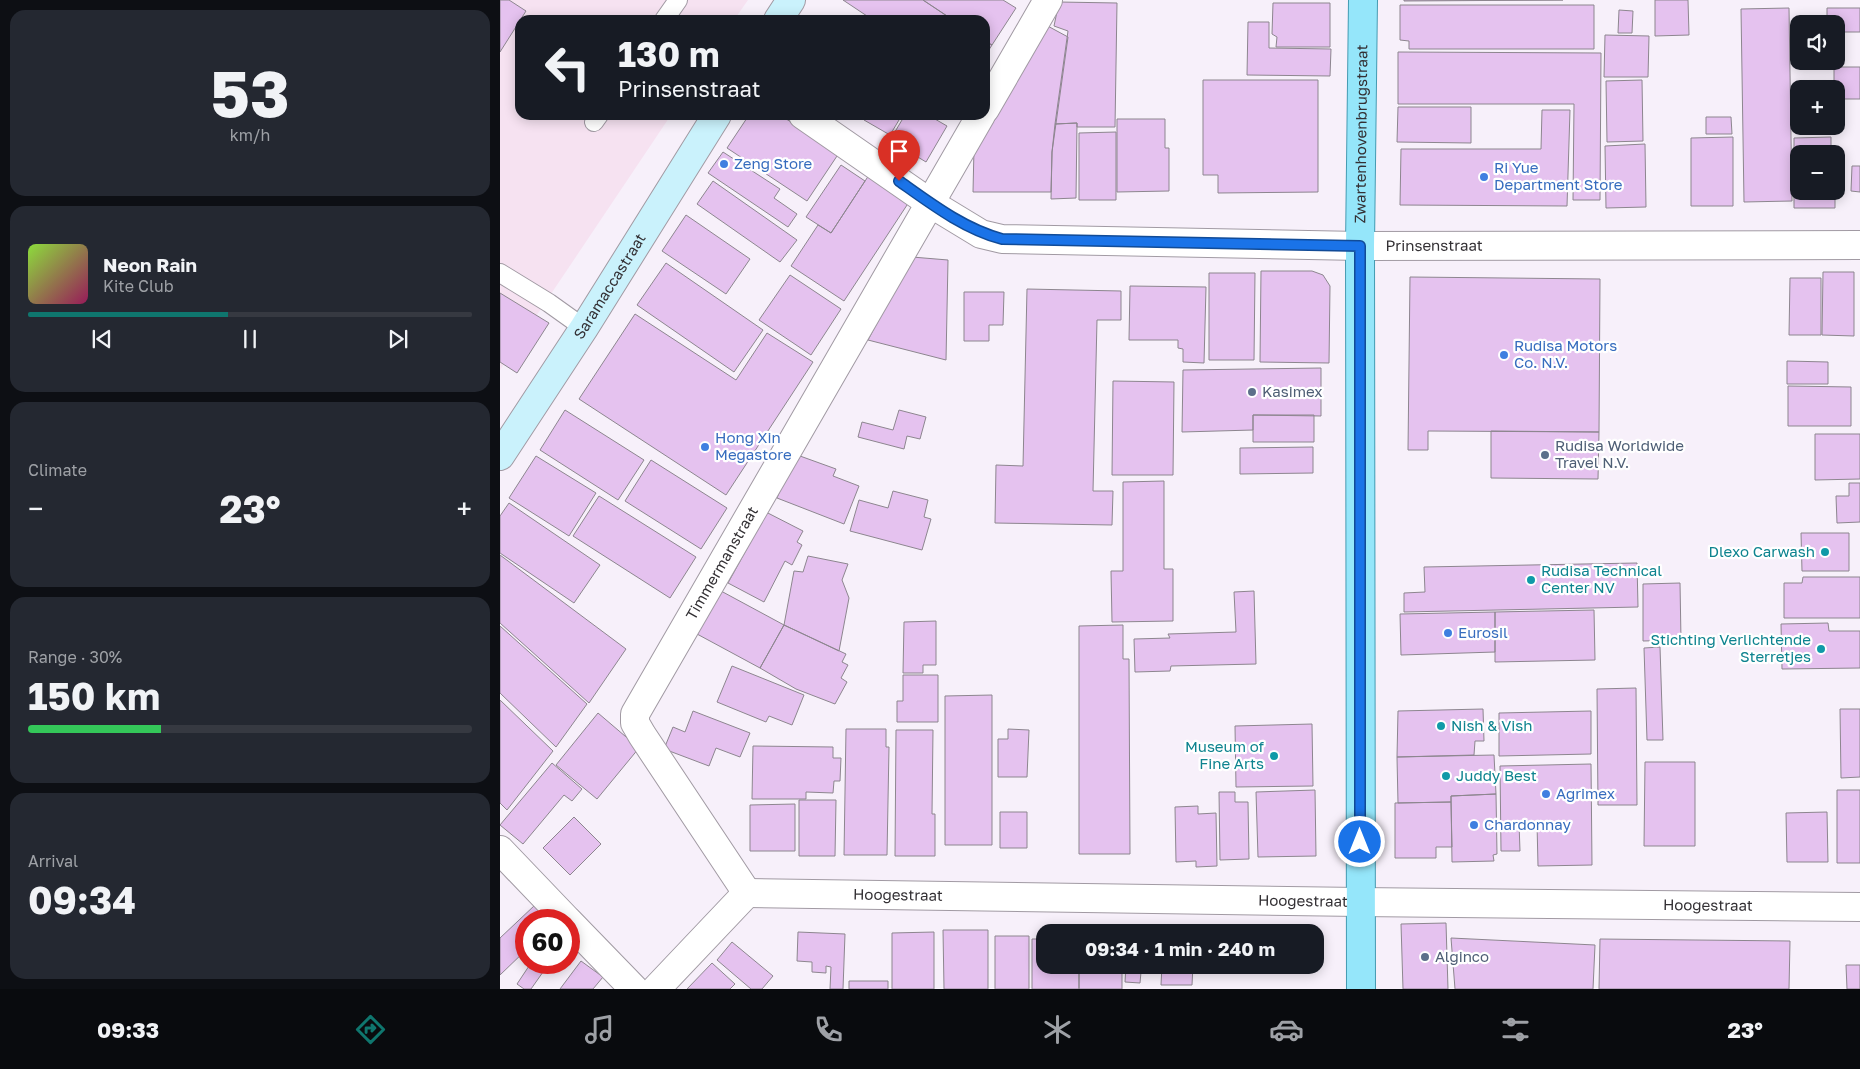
<!DOCTYPE html>
<meta charset="utf-8">
<style>
:root{--surface:#171b24;--page:#242831;--text:#f1f3f6;--muted:#9ea1a6;--line:#363941;--accent:#0f766e}
body{margin:0;font-family:"Golos Text",sans-serif;background:var(--page);color:var(--text);height:100vh;display:flex;flex-direction:column;font-size:19px;white-space:nowrap}
*{box-sizing:border-box;margin:0}
p{font-size:16px;color:var(--muted)}
.icon{flex:none;width:28px;height:28px;fill:none;stroke:currentColor;stroke-width:2;stroke-linecap:round;stroke-linejoin:round}
.map{position:relative;flex:1;overflow:hidden}
.details{display:flex;flex-direction:column;gap:10px;padding:10px;background:#0d0f14;width:500px}
.details>*{flex:none}
.banner{position:absolute;left:15px;top:15px;width:475px;height:105px;border-radius:15px;box-shadow:0 2px 12px #0003;background:#171b24;color:var(--text);overflow:hidden}
.controls{position:absolute;left:1290px;top:15px;display:grid;gap:10px}
.controls a{display:grid;place-items:center;width:55px;height:55px;border-radius:10px;background:var(--surface);box-shadow:0 2px 12px #0003;font-size:25px}
.speed{position:absolute;left:15px;top:909px;display:flex;gap:10px;font-size:25px;font-weight:700;text-align:center}
.speed>*{display:grid;place-content:center;width:65px;height:65px;border-radius:50%;background:var(--surface);box-shadow:0 2px 12px #0003;line-height:1}
.speed .limit{border:8px solid #d22;background:#fff;color:#111}
.pin{position:absolute;display:grid;place-items:center;width:42px;height:42px;color:#fff;margin:-51px -21px;border-radius:50% 50% 50% 0;rotate:-45deg;box-shadow:0 0 5px #0007}
.pin .icon{rotate:45deg}
.me{position:absolute;width:55px;margin:-28px;rotate:0deg;stroke-linejoin:round;filter:drop-shadow(0 0 4px #0008)}
.turn{display:flex;align-items:center;gap:18px;height:105px;padding:0 20px;font-size:22px}
.turn .icon{width:65px;height:65px;stroke-width:2.5}
.turn b{display:block;font-size:35px;line-height:42px}
.big{font-size:38px;font-weight:700;line-height:1.1}
.details .tile{flex:1;display:flex;flex-direction:column;justify-content:center;gap:8px;min-width:0;padding:0 18px;border-radius:15px;background:var(--page)}
.details .dial{align-items:center;gap:0}
.dial b{font-size:65px;line-height:1}
.song{display:flex;align-items:center;gap:15px}
.cover{width:60px;height:60px;border-radius:8px;background:linear-gradient(135deg,hsl(90 70% 55%),hsl(330 70% 35%))}
.played{height:5px;border-radius:2px;background:linear-gradient(90deg,var(--accent) 45%,var(--line) 45%)}
.keys{display:flex;justify-content:space-around;direction:ltr}
.heat{display:flex;justify-content:space-between;align-items:center;font-size:28px;direction:ltr}
.charge{height:8px;border-radius:4px;background:linear-gradient(90deg,#34c759 30%,var(--line) 0)}
.trip{position:absolute;left:536px;top:924px;width:288px;height:50px;border-radius:15px;background:var(--surface);box-shadow:0 2px 12px #0003;font-weight:700;line-height:50px;text-align:center}
.tabs{display:flex;height:80px;justify-content:space-around;align-items:center;background:#090b0e;color:var(--muted)}
.tabs .icon{width:35px;height:35px}
.tabs .on{color:var(--accent)}
.tabs b{font-size:22px;color:var(--text)}
main{display:flex;flex:1;min-height:0}
.map>svg:first-child{display:block}
.industrial{fill:#f6e2f1}
.building{fill:#e5c2ef;stroke:#8d868f}
.lines{fill:none;stroke-linecap:round;stroke-linejoin:round}
.service-casing{stroke:#a19aa3;stroke-width:20}
.minor-casing{stroke:#a19aa3;stroke-width:30}
.secondary-casing{stroke:#a19aa3;stroke-width:30}
.primary-casing{stroke:#459bb2;stroke-width:30}
.service{stroke:#fff;stroke-width:18}
.minor{stroke:#fff;stroke-width:28}
.secondary{stroke:#caf2fc;stroke-width:28}
.primary{stroke:#95e6fa;stroke-width:28}
.route-casing{stroke:#114b97;stroke-width:12}
.route{stroke:#1a73e8;stroke-width:9}
.shop-dot{fill:#3f7fe0;stroke:#fff;stroke-width:2}
.service-dot{fill:#5c6f8a;stroke:#fff;stroke-width:2}
.culture-dot{fill:#0f9aa8;stroke:#fff;stroke-width:2}
.labels{text-anchor:middle;stroke-width:4.5;stroke-linejoin:round;paint-order:stroke}
.street-label{font-size:15px;fill:#333034;stroke:#fff}
.shop-label{font-size:15px;fill:#366cbe;stroke:#fff;text-anchor:start}
.service-label{font-size:15px;fill:#4e5e75;stroke:#fff;text-anchor:start}
.culture-label{font-size:15px;fill:#0d838f;stroke:#fff;text-anchor:end}
</style>
<main>
<section class="details">
<div class="tile dial"><b>53</b><p>km/h</p></div>
<div class="tile">
<div class="song"><i class="cover"></i><div><b>Neon Rain</b><p>Kite Club</p></div></div>
<div class="played"></div>
<div class="keys"><svg class="icon" aria-label="previous" viewBox="0 0 24 24"><path d="M18 5L8 12l10 7zM5 5v14"/></svg><svg class="icon" aria-label="pause" viewBox="0 0 24 24"><path d="M8 5v14M16 5v14"/></svg><svg class="icon" aria-label="next" viewBox="0 0 24 24"><path d="M6 5l10 7-10 7zM19 5v14"/></svg></div>
</div>
<div class="tile"><p>Climate</p>
<div class="heat"><a>−</a><b class="big">23°</b><a>+</a></div>
</div>
<div class="tile"><p>Range · 30%</p><b class="big">150 km</b><div class="charge"></div></div>
<div class="tile"><p>Arrival</p><b class="big">09:34</b></div>
</section>
<div class="map">
<svg width="1360" height="989" viewBox="0 0 1360 989">
<rect width="100%" height="100%" fill="#f7f0fa"/>
<path class="industrial" d="M0,0H248L234,20H20V115H171L0,370Z"/>
<path class="building" d="M0,0H9L26,11L0,52Z
M343,0H423L453,20H373Z
M423,0H503L516,8L492,45L485,41V20H453Z
M904,0H1063L904,1Z
M1155,0H1188L1189,35L1155,36Z
M559,2L617,3L615,127H577V123L555,124L568,31L554,26Z
M773,3H830V47H776L777,37L772,34Z
M900,5H1094V49H909V41L900,40Z
M1289,8L1292,201L1244,202L1241,9Z
M1327,8H1360V32H1336V24H1327Z
M1119,10L1133,11L1132,33H1118Z
M748,22H769V48L831,49L830,76L747,75Z
M544,24L568,37L552,152L551,192H473L474,148Z
M1105,35L1149,36L1148,77H1104Z
M485,41L492,45L485,56Z
M898,52L1101,53L1100,200H1073L1074,104H898Z
M1334,67H1360V99H1336V89H1334Z
M703,80H818V192L718,193V175H703Z
M1142,80L1143,141L1107,142L1106,81Z
M898,107H971V143L897,142Z
M1042,110H1070L1067,206L900,205L901,149H1041Z
M249,115H280L339,153L307,201L227,148Z
M367,115H402L390,135L364,120Z
M405,115H428L447,126L426,162L390,140Z
M1206,117H1231L1232,134H1206Z
M617,119H665V148H669V191L617,192Z
M577,123L576,198L551,199L552,152L555,124Z
M1313,126H1331V130H1313Z
M616,132V200H579V133Z
M1233,137V206H1191V138Z
M1331,137V146H1335V154H1299V191H1335V208H1294V138Z
M1145,144L1146,207L1106,208L1105,146Z
M223,152L280,189L274,198L297,214L288,227L208,173Z
M341,165L365,181L331,233L306,217Z
M1352,166H1360V192L1351,191Z
M369,175L409,202L344,301L291,266L318,225L331,233Z
M213,181L297,240L280,262L197,204Z
M186,215L250,259L226,294L162,251Z
M412,257L448,260L446,360L368,340Z
M166,263L263,330L234,372L137,305Z
M761,271H812L823,275L830,286L829,363L760,362Z
M1323,272H1354V336L1322,335Z
M709,273H755L754,360H709Z
M290,275L341,309L311,355L259,320Z
M910,277L1100,279L1099,432L928,431V450H908Z
M1290,278H1321V335H1289Z
M630,286L706,287L704,363L683,362V349L678,348V340H629Z
M527,289L621,291V320H597L593,491H613L612,525L495,523L496,465L523,466Z
M464,292H504L503,325H489V341H464Z
M0,293L49,323L17,373L0,362Z
M135,314L236,380L267,333L313,362L226,495L79,399Z
M1287,361L1328,362V384H1287Z
M821,368V416L753,415V430L682,432L683,370Z
M613,381L674,382L673,475H612Z
M1288,386L1351,387V426H1288Z
M65,410L144,460L118,500L40,450Z
M399,410L426,417L420,439L407,436L404,449L358,437L362,422L393,430Z
M753,415H814V442H753Z
M991,431L1099,432L1098,479L991,478Z
M1315,434H1360V479L1315,480Z
M813,447V473L740,474V448Z
M36,456L96,493L69,536L9,498Z
M300,456L336,469L333,476L359,486L344,524L277,498L293,458L298,460Z
M151,460L227,508L201,549L125,501Z
M664,481V569H673V621L612,622L611,571H623V482Z
M1349,483H1360V522L1337,523L1336,496H1349Z
M393,491L428,500L424,517L431,519L422,550L350,531L359,500L388,508Z
M99,496L196,557L170,598L73,536Z
M9,503L100,565L74,603L0,553V516Z
M262,510L303,531L297,542L302,545L292,565L285,561L264,602L228,583L250,543L246,540Z
M1301,533H1349V571H1302Z
M0,555L126,649L89,703L0,623Z
M308,556L348,564L342,580L349,598L339,651L284,625L294,571L303,572Z
M1137,563L1138,607L904,612V593L925,592L924,567Z
M1303,577H1360V618H1284V583H1302Z
M1180,583L1181,640L1143,641V584Z
M221,591L284,625L260,668L197,634Z
M754,591L756,664L671,666L670,671L635,672L634,639L670,638L668,634L736,632L734,592Z
M1094,610L1095,660L995,662V612Z
M995,612V652L901,655L900,614Z
M436,621V665H423V673H403L404,622Z
M1328,623L1329,631H1360V668L1282,669L1281,624Z
M284,625L346,654L342,662L348,665L341,678L347,682L335,704L296,689L260,668Z
M623,625V659H629L630,854H579V626Z
M0,626L87,704L56,747L0,693Z
M1160,647L1163,740H1147L1144,648Z
M232,666L304,695L292,725L269,716L266,722L217,702Z
M403,675H438V722H397V701H403Z
M1136,688L1137,805H1098L1097,689Z
M492,695V845H445V696Z
M0,700L53,751L7,810L0,803Z
M983,709L984,741H975L974,755L897,757L898,711Z
M1340,709H1360V777L1341,778Z
M193,711L250,733L240,757L216,748L209,766L164,749L173,727L185,732Z
M1091,711V754L999,756V713Z
M98,713L139,748L97,799L56,765Z
M812,724L813,786L736,787L735,726Z
M346,729H386V747H389L387,855H344Z
M508,729L529,730L527,777H498V739H508Z
M396,730H433L432,814H435V856H395Z
M253,746L333,747V758H341L340,781H334L333,793L306,792V799H252Z
M994,755L996,794L951,796V802L898,803L897,757Z
M1145,762H1195V846H1144Z
M52,763L82,789L72,801L64,795L23,844L0,825Z
M1091,764L1092,865L1038,866L1037,823H1019L1020,851H1001L1000,766Z
M815,790L816,856L758,857L756,792Z
M1337,790H1360V863H1337Z
M719,792H735V802H748L749,859L720,860Z
M996,794L997,854L993,855L994,861L952,862L951,796Z
M299,800H336L335,856H299Z
M951,802L952,847H936V858H895V803Z
M295,804V851H250V805Z
M698,806V814L716,813L717,866L696,867V861L676,862L675,807Z
M500,812H527V848H500Z
M1327,812L1328,862H1287L1286,813Z
M74,817L101,844L70,875L43,848Z
M35,905L49,920H26V950L0,975V938Z
M946,923L948,989H903L901,924Z
M579,927H623V932H579Z
M443,930H488V989H444Z
M298,932L345,934L343,989H330L331,967L326,966V973L312,972V962L297,961Z
M434,932V989H392V933Z
M495,936H529V989H495Z
M951,938L1095,945L1093,989H955Z
M532,939H545V965H579V989H532Z
M1100,939L1290,941L1289,989H1099Z
M232,942L273,976L262,989H251L217,960Z
M81,961L103,977L93,989H60Z
M32,962H49L44,971Z
M31,963L43,972L31,989H24L17,984Z
M212,963L235,984L230,989H187Z
M579,965H622V989H579Z
M626,965H654V973L641,972L640,983L625,982Z
M662,965H693L692,985H661Z
M1346,965H1360V989H1347Z
M349,981H388V989H349Z"/>
<g class="lines">
<g class="service-casing">
<path id="service" d="M164,20L178,0
M94,122L99,115
M0,273L49,303L84,328"/>
</g>
<g class="minor-casing">
<g id="minor">
<path d="M485,109L548,0"/>
<path id="s1" d="M303,115L430,203L481,234L502,239L860,246L1360,245"/>
<path d="M0,850L67,920"/>
<path id="s2" d="M247,893L859,902L1360,907"/>
<path d="M69,922L134,989"/>
<path id="s3" d="M156,989L247,893L142,735L135,723V714L481,115"/>
</g>
</g>
<g class="secondary-casing">
<g id="secondary">
<path d="M278,20L291,0"/>
<path id="s4" d="M0,456L84,328L217,115"/>
</g>
</g>
<g class="primary-casing">
<g id="primary">
<path id="s5" d="M861,989L860,246L863,0"/>
</g>
</g>
<use href="#service" class="service"/>
<use href="#minor" class="minor"/>
<use href="#secondary" class="secondary"/>
<use href="#primary" class="primary"/>
</g>
<g class="lines">
<g class="route-casing">
<path id="route" d="M399,181C430,203 464,229 502,239L860,246V842"/>
</g>
<use href="#route" class="route"/>
</g>
<g class="shop-dot">
<circle cx="224" cy="164" r="5"/>
<circle cx="984" cy="177" r="5"/>
<circle cx="1004" cy="355" r="5"/>
<circle cx="205" cy="447" r="5"/>
<circle cx="948" cy="633" r="5"/>
<circle cx="1046" cy="794" r="5"/>
<circle cx="974" cy="825" r="5"/>
</g>
<g class="service-dot">
<circle cx="752" cy="392" r="5"/>
<circle cx="1045" cy="455" r="5"/>
<circle cx="925" cy="957" r="5"/>
</g>
<g class="culture-dot">
<circle cx="1325" cy="552" r="5"/>
<circle cx="1031" cy="580" r="5"/>
<circle cx="1321" cy="649" r="5"/>
<circle cx="941" cy="726" r="5"/>
<circle cx="774" cy="756" r="5"/>
<circle cx="946" cy="776" r="5"/>
</g>
<g class="labels">
<g class="street-label">
<text dy="5" stroke="none"><textPath href="#s5" startOffset="855">Zwartenhovenbrugstraat</textPath></text>
<text dy="5" stroke="none"><textPath href="#s1" startOffset="668">Prinsenstraat</textPath></text>
<text dy="5" stroke="none"><textPath href="#s4" startOffset="202">Saramaccastraat</textPath></text>
<text dy="5" stroke="none"><textPath href="#s3" startOffset="519">Timmermanstraat</textPath></text>
<text dy="5" stroke="none"><textPath href="#s2" startOffset="151">Hoogestraat</textPath></text>
<text dy="5" stroke="none"><textPath href="#s2" startOffset="556">Hoogestraat</textPath></text>
<text dy="5" stroke="none"><textPath href="#s2" startOffset="961">Hoogestraat</textPath></text>
</g>
<g class="shop-label">
<text x="234" y="169">Zeng Store</text>
<text x="994" y="173">Ri Yue<tspan x="994" dy="17">Department Store</tspan></text>
<text x="1014" y="351">Rudisa Motors<tspan x="1014" dy="17">Co. N.V.</tspan></text>
<text x="215" y="443">Hong Xin<tspan x="215" dy="17">Megastore</tspan></text>
<text x="958" y="638">Eurosil</text>
<text x="1056" y="799">Agrimex</text>
<text x="984" y="830">Chardonnay</text>
</g>
<g class="service-label">
<text x="762" y="397">Kasimex</text>
<text x="1055" y="451">Rudisa Worldwide<tspan x="1055" dy="17">Travel N.V.</tspan></text>
<text x="935" y="962">Alginco</text>
</g>
<g class="culture-label">
<text x="1315" y="557">Dlexo Carwash</text>
<text x="1041" y="576" text-anchor="start">Rudisa Technical<tspan x="1041" dy="17">Center NV</tspan></text>
<text x="1311" y="645">Stichting Verlichtende<tspan x="1311" dy="17">Sterretjes</tspan></text>
<text x="951" y="731" text-anchor="start">Nish &amp; Vish</text>
<text x="764" y="752">Museum of<tspan x="764" dy="17">Fine Arts</tspan></text>
<text x="956" y="781" text-anchor="start">Juddy Best</text>
</g>
</g>
</svg>
<div class="controls">
<a><svg class="icon" aria-label="sound" viewBox="0 0 24 24"><path d="M4 9h4l5-4v14l-5-4H4zM17 9q2 3 0 6"/></svg></a>
<a>+</a>
<a>−</a>
</div>
<div class="speed"><div class="limit">60</div></div>
<div class="pin" style="left:399px;top:181px;background:#d93025"><svg class="icon" aria-label="arrive" viewBox="0 0 24 24"><path d="M6 21V4h12l-3 4 3 4H6"/></svg></div>
<svg class="me" style="left:860px;top:842px" viewBox="-20 -20 40 40"><circle r="17" fill="#1a73e8" stroke="#fff" stroke-width="3"/><path d="M0-11L8 9 0 5-8 9z" fill="#fff"/></svg>
<div class="trip">09:34 · 1 min · 240 m</div>
<div class="banner">
<div class="turn"><svg class="icon" aria-label="left" viewBox="0 0 24 24"><path d="M17 20v-9H6M10 6l-5 5 5 5"/></svg><div><b>130 m</b>Prinsenstraat</div></div>
</div>
</div>
</main>
<nav class="tabs">
<b>09:33</b>
<svg class="icon on" aria-label="directions" viewBox="0 0 24 24"><path d="M12 3l9 9-9 9-9-9zM9 14v-3h6M13 9l2 2-2 2"/></svg>
<svg class="icon" aria-label="music" viewBox="0 0 24 24"><path d="M9 18V5l10-2v13"/><circle cx="6" cy="18" r="3"/><circle cx="16" cy="16" r="3"/></svg>
<svg class="icon" aria-label="phone" viewBox="0 0 24 24"><path d="M5 4h4l2 5-3 2q2 4 5 5l2-3 5 2v4C11 20 4 13 5 4z"/></svg>
<svg class="icon" aria-label="climate" viewBox="0 0 24 24"><path d="M12 3v18M4 7l16 10M4 17L20 7"/></svg>
<svg class="icon" aria-label="car" viewBox="0 0 24 24"><path d="M5 17H2v-5l4-1 3-4h7l3 4 3 1v5h-3M9 17h6M6 11h13"/><circle cx="7" cy="17" r="2"/><circle cx="17" cy="17" r="2"/></svg>
<svg class="icon" aria-label="filters" viewBox="0 0 24 24"><path d="M4 7h16M4 17h16"/><circle cx="9" cy="7" r="2"/><circle cx="15" cy="17" r="2"/></svg>
<b>23°</b>
</nav>
